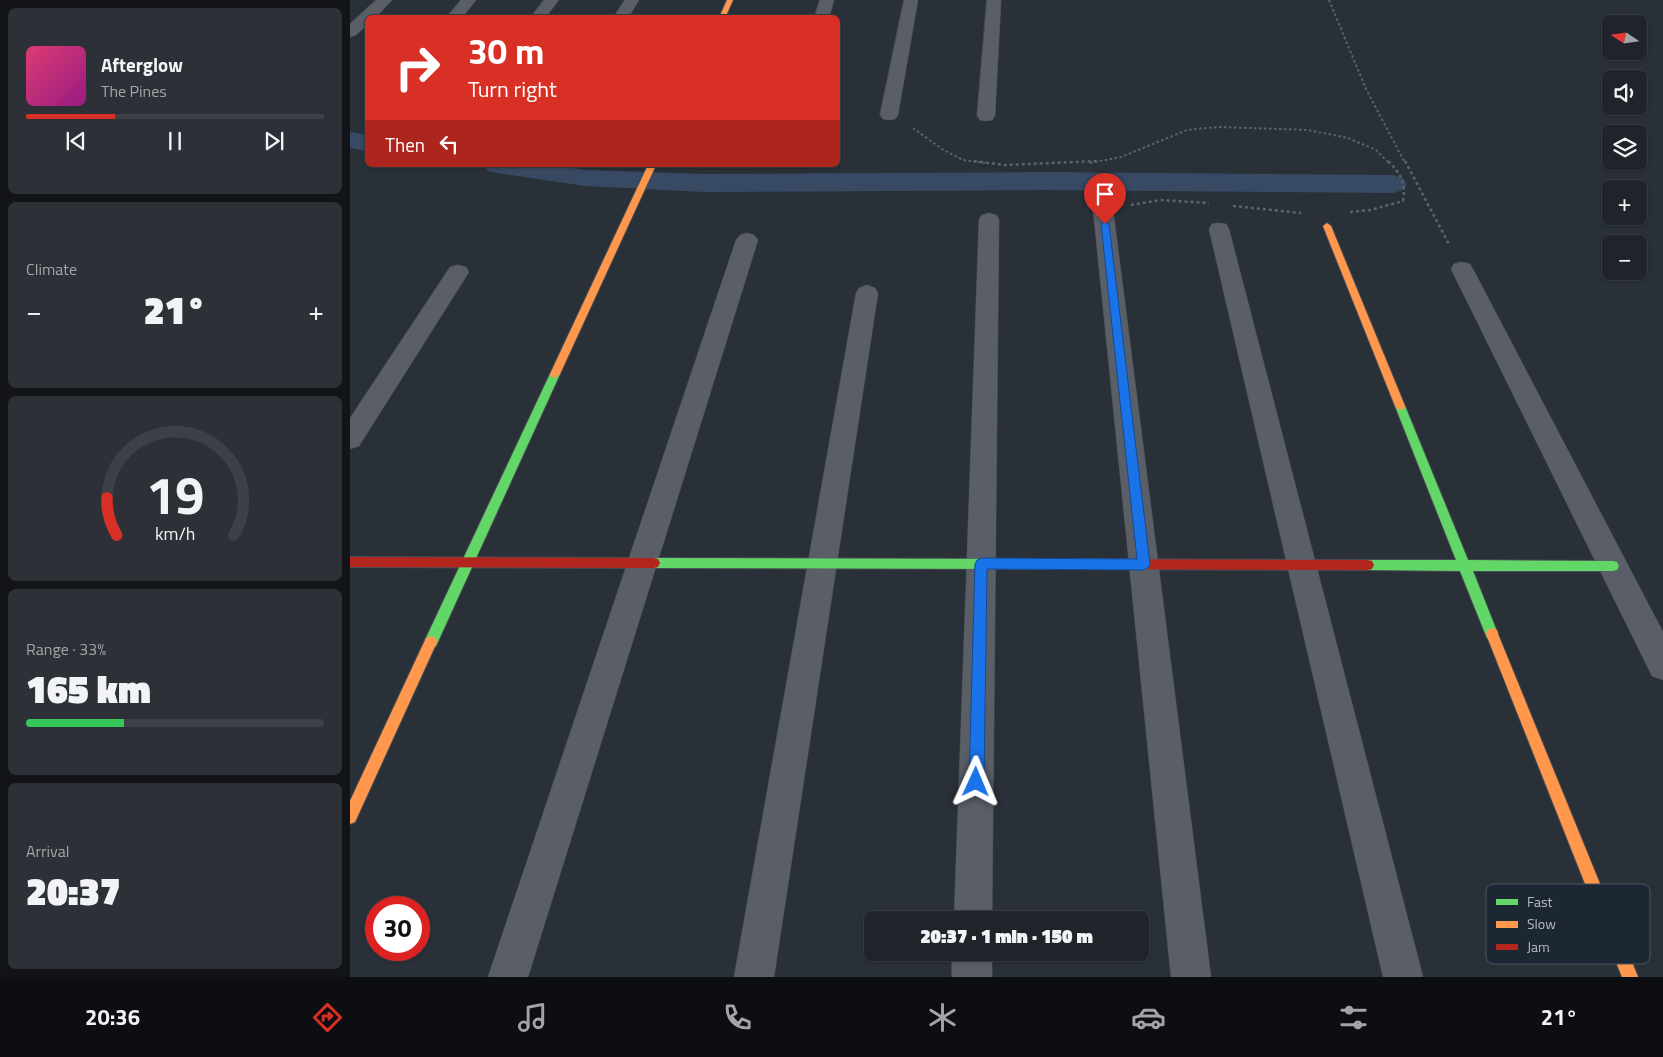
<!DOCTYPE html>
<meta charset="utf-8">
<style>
:root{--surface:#20242a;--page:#2d3036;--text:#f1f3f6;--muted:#a2a4a8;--line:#3d4147;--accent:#d93025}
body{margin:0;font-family:"Titillium Web",sans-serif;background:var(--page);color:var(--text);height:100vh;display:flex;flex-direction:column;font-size:19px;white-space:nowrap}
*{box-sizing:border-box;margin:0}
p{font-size:16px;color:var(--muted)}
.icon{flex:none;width:28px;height:28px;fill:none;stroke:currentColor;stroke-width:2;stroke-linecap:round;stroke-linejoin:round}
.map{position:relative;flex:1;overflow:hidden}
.sheet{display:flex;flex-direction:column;gap:8px;padding:8px;background:#121417;width:350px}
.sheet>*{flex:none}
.guide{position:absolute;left:15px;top:15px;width:475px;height:152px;border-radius:8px;box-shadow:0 1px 4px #0004,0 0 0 1px var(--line);background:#d93025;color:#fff;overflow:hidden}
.needle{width:32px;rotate:283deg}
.buttons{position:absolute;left:1252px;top:15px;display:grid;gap:10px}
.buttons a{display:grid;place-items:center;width:45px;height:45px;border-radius:8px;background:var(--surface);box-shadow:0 1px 4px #0004,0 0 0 1px var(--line);font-size:25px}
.speed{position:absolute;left:15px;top:896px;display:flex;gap:10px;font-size:25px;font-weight:700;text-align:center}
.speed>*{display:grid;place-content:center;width:65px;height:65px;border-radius:50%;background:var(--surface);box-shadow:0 1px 4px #0004,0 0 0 1px var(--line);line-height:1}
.speed .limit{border:8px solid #d22;background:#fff;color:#111}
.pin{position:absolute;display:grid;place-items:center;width:42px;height:42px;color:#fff;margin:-51px -21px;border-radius:50% 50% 50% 0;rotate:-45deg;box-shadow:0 0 5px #0007}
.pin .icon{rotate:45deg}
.me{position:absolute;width:55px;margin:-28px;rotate:1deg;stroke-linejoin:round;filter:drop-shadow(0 0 4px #0008)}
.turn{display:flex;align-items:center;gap:18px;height:105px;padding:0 20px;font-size:22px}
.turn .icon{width:65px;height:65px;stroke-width:2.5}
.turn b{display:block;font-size:35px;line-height:42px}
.then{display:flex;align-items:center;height:48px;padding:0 20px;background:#0003;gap:10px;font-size:19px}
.big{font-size:38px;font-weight:800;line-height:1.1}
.sheet .widget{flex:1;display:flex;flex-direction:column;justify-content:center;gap:8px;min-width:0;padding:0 18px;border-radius:8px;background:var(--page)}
.sheet .dial{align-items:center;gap:0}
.dial svg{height:130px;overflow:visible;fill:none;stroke:var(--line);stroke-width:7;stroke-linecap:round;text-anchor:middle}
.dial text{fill:var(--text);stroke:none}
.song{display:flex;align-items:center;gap:15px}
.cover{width:60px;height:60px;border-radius:8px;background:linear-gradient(135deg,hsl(340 70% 55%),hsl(310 70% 35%))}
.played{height:5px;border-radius:2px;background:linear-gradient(90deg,var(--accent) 30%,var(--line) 30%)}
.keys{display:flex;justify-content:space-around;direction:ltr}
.heat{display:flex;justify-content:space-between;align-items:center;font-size:28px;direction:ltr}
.charge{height:8px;border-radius:4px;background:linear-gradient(90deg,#34c759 33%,var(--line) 0)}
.trip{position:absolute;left:514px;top:911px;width:285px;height:50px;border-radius:8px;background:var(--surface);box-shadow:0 1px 4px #0004,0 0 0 1px var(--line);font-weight:800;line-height:50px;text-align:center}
.menu{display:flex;height:80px;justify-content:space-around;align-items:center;background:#0d0e11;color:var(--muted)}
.menu .icon{width:35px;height:35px}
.menu .active{color:var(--accent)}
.menu b{font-size:22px;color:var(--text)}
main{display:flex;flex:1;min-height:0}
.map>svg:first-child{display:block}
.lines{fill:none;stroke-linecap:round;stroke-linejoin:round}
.canal{fill:#384963;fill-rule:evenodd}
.street-casing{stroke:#484c53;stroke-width:1}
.fast-casing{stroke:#484c53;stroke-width:2}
.slow-casing{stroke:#484c53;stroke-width:2}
.jam-casing{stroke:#484c53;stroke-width:2}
.path-far1{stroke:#5d636a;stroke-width:2;stroke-dasharray:2.5 2.5;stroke-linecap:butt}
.path{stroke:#5d636a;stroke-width:2.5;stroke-dasharray:3 3;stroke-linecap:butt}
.street{fill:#5a5e66;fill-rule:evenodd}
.fast{fill:#63d668;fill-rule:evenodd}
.slow{fill:#ff974d;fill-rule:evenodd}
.jam{fill:#b3261e;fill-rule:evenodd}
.route{fill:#1a73e8;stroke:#114b97}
.key{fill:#1d2633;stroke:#4a5360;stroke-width:1}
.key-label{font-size:14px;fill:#b4bcc9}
</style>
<main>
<section class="sheet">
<div class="widget">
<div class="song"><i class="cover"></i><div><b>Afterglow</b><p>The Pines</p></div></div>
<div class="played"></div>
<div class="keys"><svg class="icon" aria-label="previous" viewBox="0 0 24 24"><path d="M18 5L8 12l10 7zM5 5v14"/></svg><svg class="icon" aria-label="pause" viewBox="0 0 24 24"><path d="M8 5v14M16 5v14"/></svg><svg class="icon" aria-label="next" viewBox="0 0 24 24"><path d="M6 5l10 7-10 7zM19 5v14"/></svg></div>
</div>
<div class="widget"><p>Climate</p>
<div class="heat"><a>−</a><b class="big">21°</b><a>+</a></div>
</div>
<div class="widget dial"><svg viewBox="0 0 100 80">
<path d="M14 69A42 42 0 1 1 86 69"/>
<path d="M14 69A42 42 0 0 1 8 46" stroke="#d93025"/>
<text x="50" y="56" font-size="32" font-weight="700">19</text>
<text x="50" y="72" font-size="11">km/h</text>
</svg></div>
<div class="widget"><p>Range · 33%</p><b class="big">165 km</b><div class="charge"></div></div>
<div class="widget"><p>Arrival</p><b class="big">20:37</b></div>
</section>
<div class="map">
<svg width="1313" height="977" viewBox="0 0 1313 977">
<rect width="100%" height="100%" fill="#2a3038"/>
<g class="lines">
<path class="canal" d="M0,132L18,135V151L0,148Z
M134,165H205L235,170L355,174L695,172L1043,175L1053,178L1057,184L1053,190L1043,193L695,190L355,192L235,186L148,173L138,171Z"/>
<g class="street-casing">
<path id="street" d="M26,0H42L25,18H18V24L6,35L0,37V24Z
M111,0H126L112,18H96Z
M194,0H209L195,18H180Z
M275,0H289L278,18H263Z
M470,0H484L479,18H464Z
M554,0H568L548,115L545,119L539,120L533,119L530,115Z
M637,0H651L645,116L642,120L636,121L630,120L627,116Z
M753,203L760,205L763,209L861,977H821L743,209L746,205Z
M639,213L646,215L649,219L642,920H604L629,219L632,215Z
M869,223L876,224L879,229L1073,977H1033L859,229L862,224Z
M397,233L404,235L408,240L178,977H138L386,240L390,235Z
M1112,262L1120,264L1123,269L1313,632V680L1302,676L1101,269L1104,264Z
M108,265L116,267L119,272L9,446L0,449V418L100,267Z
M517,285L525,288L528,293L424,977H384L506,293L509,288Z
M602,952H642V977H602Z"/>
</g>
<g class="fast-casing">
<path id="fast" d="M205,370L210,374L86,646L81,648L76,646L75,642L76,638L200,374Z
M1050,402L1055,406L1118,560L1263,561L1267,562L1269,566L1267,570L1263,571H1123L1148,634L1147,638L1142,640L1137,638L1110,571L1018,570L1014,569L1012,565L1014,561L1018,560H1106L1045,406Z
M304,558L710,559L714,560L716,564L714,568L710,569L304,568L300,567L298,563L300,559Z"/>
</g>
<g class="slow-casing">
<path id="slow" d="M377,0H383L375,18H369Z
M298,165H306L210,374L205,378L201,377L200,374Z
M977,223L981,226L1055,406L1054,409L1050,410L1045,406L973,226Z
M1142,628L1147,630L1148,634L1288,977H1272L1136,634L1137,630Z
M81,636L86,638L87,642L5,822L0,824V801L76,638Z"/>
</g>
<g class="jam-casing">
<path id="jam" d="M0,557L304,558L308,559L310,563L308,567L304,568L0,567Z
M710,559L1018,560L1022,561L1024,565L1022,569L1018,570L710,569L706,568L704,564L706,560Z"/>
</g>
<path class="path-far1" d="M979,0L1016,89L1055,163
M563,128L592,149L613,160L635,163
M740,163L771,157L837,130L868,127L958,130L998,138L1026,150L1039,163"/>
<path class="path" d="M624,161L655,165L747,161
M1055,161L1100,246
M781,205L810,200L859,203
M883,206L951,213
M1000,212L1020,210L1053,201C1056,183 1051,174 1038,161"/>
<use href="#street" class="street"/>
<use href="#fast" class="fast"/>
<use href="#slow" class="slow"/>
<use href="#jam" class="jam"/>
</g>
<path class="route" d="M755,221L759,224L800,564L798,568L794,570L637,569L634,782L632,787L626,789L621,787L619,782L625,564L627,560L631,558L787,559L751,224Z"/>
<rect x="1136" y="884" width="164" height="80" rx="8" class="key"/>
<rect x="1146" y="899" width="22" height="6" fill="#63d668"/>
<rect x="1146" y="921" width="22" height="7" fill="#ff974d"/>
<rect x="1146" y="944" width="22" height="6" fill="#b3261e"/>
<g class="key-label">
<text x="1177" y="907">Fast</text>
<text x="1177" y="929">Slow</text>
<text x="1177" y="952">Jam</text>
</g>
</svg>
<div class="buttons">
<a><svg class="needle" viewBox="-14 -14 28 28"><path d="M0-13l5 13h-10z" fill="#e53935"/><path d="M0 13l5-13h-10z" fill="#a2a4a8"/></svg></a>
<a><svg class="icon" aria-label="sound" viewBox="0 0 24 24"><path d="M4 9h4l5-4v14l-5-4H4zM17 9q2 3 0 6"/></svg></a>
<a><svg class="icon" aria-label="layers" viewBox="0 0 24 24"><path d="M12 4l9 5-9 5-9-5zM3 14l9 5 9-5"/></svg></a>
<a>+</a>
<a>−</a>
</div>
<div class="speed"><div class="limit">30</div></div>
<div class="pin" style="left:755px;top:224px;background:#d93025"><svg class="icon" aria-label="arrive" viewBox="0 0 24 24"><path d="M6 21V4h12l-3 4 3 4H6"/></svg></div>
<svg class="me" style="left:626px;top:782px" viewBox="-20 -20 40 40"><path d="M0-17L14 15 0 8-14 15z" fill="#1a73e8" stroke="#fff" stroke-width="4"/></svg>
<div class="trip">20:37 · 1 min · 150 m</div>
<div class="guide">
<div class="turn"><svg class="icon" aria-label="right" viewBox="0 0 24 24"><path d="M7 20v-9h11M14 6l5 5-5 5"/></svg><div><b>30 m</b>Turn right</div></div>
<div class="then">Then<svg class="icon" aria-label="left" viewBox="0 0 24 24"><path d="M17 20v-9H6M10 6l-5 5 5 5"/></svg></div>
</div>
</div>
</main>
<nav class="menu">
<b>20:36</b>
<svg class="icon active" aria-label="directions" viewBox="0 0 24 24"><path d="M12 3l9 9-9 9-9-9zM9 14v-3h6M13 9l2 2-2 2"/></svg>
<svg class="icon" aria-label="music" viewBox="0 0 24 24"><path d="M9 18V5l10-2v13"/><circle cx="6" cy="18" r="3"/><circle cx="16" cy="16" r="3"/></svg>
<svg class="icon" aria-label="phone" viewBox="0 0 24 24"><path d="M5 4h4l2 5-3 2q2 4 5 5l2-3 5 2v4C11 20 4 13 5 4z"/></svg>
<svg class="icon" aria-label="climate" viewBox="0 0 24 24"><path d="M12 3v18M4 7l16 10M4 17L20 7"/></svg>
<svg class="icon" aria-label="car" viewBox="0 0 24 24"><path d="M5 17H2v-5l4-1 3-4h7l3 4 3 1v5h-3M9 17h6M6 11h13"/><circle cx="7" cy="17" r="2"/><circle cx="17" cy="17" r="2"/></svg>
<svg class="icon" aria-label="filters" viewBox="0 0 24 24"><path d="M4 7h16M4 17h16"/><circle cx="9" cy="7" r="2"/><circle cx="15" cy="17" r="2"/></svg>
<b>21°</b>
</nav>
